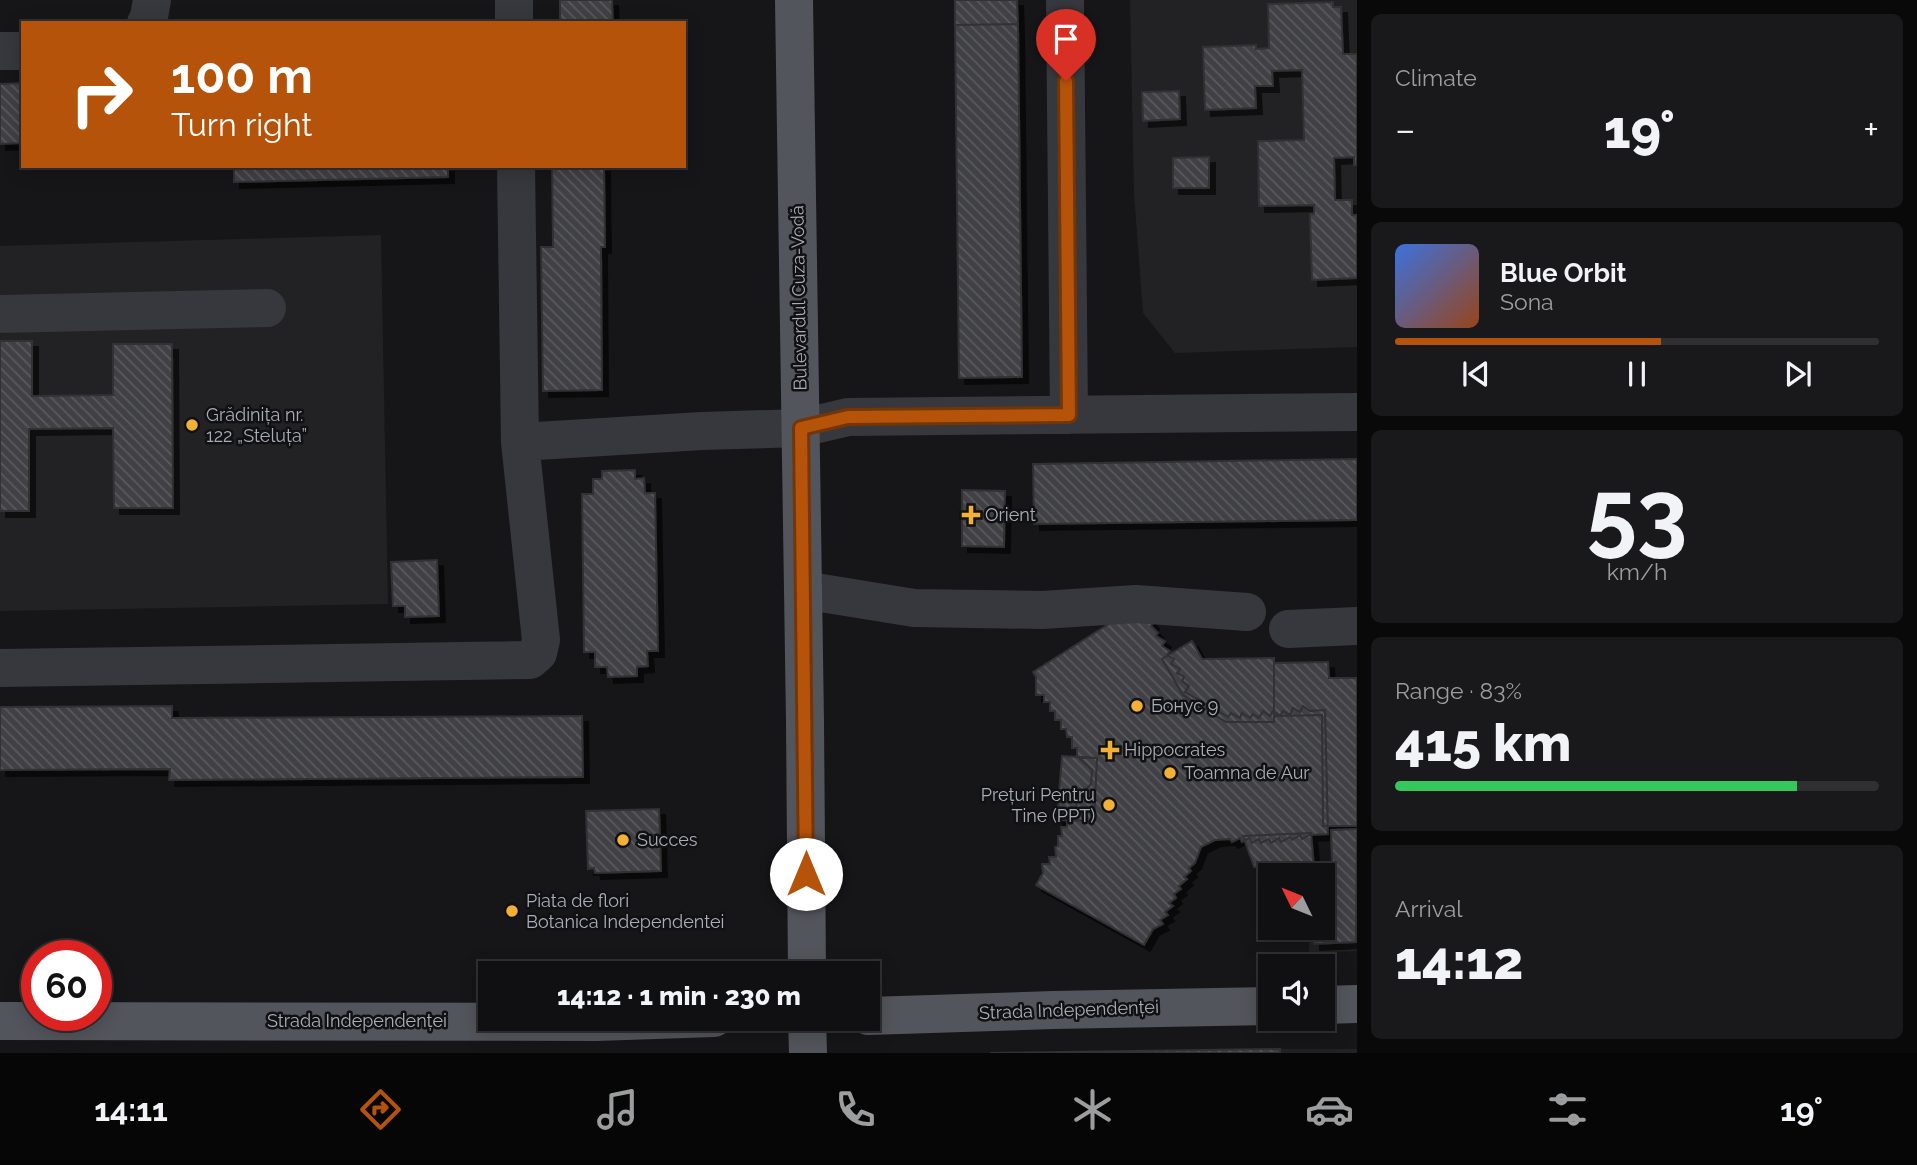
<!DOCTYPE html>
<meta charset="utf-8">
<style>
:root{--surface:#101012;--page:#19191b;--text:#f1f3f6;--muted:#9c9d9f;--line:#303032;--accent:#b45309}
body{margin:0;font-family:Raleway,sans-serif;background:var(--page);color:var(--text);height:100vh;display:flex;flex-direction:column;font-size:26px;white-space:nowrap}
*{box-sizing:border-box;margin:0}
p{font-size:23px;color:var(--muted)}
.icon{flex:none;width:38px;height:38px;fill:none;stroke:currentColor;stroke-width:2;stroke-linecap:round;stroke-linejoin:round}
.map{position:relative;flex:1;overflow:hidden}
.drawer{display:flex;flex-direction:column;gap:14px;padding:14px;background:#09090a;width:560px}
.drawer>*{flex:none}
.hud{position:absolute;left:21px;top:21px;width:665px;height:147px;border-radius:0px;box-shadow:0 4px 18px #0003,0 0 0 2px var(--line);background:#b45309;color:#fff;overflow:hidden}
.needle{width:46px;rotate:313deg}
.controls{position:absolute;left:1258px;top:863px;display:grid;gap:14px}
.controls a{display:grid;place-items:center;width:77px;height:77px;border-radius:0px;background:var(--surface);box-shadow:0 4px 18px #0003,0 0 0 2px var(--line);font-size:35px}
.speed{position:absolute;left:21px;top:940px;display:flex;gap:14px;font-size:35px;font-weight:700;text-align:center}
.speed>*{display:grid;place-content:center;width:91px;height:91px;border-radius:50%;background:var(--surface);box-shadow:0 4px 18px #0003,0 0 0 2px var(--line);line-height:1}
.speed .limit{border:10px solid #d22;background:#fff;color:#111}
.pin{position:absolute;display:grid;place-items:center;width:60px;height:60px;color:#fff;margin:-72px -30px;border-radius:50% 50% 50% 0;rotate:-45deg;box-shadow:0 0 7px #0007}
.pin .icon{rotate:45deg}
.me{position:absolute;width:77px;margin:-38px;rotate:0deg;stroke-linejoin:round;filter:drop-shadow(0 0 5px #0008)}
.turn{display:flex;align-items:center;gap:24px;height:147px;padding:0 35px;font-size:32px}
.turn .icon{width:91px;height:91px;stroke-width:2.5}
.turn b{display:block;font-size:49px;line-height:60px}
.big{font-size:52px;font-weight:800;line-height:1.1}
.drawer .card{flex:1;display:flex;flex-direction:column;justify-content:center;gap:10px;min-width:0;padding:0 24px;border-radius:10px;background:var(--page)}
.drawer .dial{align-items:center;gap:0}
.dial b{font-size:91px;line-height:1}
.song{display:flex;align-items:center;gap:21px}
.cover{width:84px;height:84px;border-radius:10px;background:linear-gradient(135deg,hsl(220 70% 55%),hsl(20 70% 35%))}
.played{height:7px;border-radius:4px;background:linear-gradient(90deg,var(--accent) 55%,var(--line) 55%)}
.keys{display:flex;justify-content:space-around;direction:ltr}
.heat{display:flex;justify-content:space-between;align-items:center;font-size:38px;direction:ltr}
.charge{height:10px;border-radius:5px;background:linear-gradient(90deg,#34c759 83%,var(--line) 0)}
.trip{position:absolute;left:478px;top:961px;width:402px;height:70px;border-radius:0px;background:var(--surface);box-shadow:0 4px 18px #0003,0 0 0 2px var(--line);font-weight:800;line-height:70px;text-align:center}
.tab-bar{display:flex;height:112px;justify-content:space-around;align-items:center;background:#060607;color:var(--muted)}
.tab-bar .icon{width:49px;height:49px}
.tab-bar .current{color:var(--accent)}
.tab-bar b{font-size:32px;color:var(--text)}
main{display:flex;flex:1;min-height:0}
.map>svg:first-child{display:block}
.built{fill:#222225}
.building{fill:url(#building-back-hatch);stroke:#303034;stroke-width:2;filter:url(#shadow)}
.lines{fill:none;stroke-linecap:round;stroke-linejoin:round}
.minor{stroke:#37383d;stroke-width:38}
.major{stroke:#53555c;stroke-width:38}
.route-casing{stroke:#753606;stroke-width:18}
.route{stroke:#b45309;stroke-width:12}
.poi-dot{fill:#f2b134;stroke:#111113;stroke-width:2.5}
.labels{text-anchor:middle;stroke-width:5;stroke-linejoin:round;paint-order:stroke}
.street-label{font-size:18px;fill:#a8adb8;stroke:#111113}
.poi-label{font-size:18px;fill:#a8adb8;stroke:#111113;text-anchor:start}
</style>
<main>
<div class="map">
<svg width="1357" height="1053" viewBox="0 0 1357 1053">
<defs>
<pattern id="building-back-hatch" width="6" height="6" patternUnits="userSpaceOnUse" patternTransform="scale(1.75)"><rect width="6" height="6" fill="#404145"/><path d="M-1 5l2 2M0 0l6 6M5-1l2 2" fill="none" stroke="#595a5e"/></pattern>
<filter id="shadow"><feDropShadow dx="6" dy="6" stdDeviation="0" flood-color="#0009"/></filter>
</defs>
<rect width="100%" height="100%" fill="#161618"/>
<path class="built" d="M1130,0H1357V347L1175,353L1143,313L1134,193Z
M381,235L388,604L0,611V246Z
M1330,836H1357V951L1309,953V928H1323V879H1331Z
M1280,1049H1357V1053H990Z"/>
<path class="building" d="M560,0H612L613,23H560Z
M955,0H1017L1018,24L955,25Z
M1333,2V7H1341L1343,54H1357V165H1354V157L1334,158L1335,200H1352V215H1357V278L1312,280L1310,214H1314V205L1259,206L1258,141L1304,140L1302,70L1272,71L1273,86H1255L1256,108L1205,110L1203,47L1256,45V49L1269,48L1268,4Z
M1018,24L1022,377L959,378L955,25Z
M23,83V143L0,144V84Z
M1179,91L1180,119L1143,121L1142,92Z
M1209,157V188H1173V158Z
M234,166H448V177L234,182Z
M552,166H604L605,247H601L602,390L543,391L541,247H553Z
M0,341H32V396L113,395V344H172L173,508H114L113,428L29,429V511H0Z
M1357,459V520L1034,524L1033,464Z
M635,470V479L644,478L645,493H655L658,651H647L648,666L637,667V676L608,677L607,667H595V652H584L582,494H593V479H602V471Z
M962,490L1005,491L1004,547L962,546Z
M437,560L439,616L405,617V606H393L391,562Z
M1137,606L1153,623L1151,626L1158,633L1156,636L1165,641L1162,646L1170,651L1167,655L1174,659L1171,664L1180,669L1177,673L1184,677L1182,681L1189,686L1185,692L1228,717L1231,713L1240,718L1242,713L1250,718L1253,714L1259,718L1263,711L1270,716L1273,711L1280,716L1283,711L1290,715L1293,708L1300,712L1303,706L1310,711L1325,710L1328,834L1309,835L1302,839L1300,835L1292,840L1290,837L1281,842L1279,838L1271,843L1269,839L1261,843L1259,839L1252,843L1249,838L1242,842L1240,838L1232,842L1230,839L1215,840L1201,847L1195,863L1189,868L1191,871L1184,877L1187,879L1179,886L1181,889L1174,894L1176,898L1169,903L1173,906L1165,912L1168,915L1160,920L1163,924L1153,929L1144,945L1036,885L1043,873L1042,864H1050L1049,857H1056L1055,847L1058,846V836H1062L1061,827H1067V818L1072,817V809H1077L1076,799L1091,784L1092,770L1077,756V748H1072V737H1067L1066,729H1061V720H1055V711H1050V702H1044V695H1036V677L1033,672Z
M1192,641L1202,659L1274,658V722H1226L1183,695L1162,659Z
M1328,662L1329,678H1357V826H1323L1322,715L1274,716V663Z
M172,706V718L582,716L583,777L169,780L170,769L0,770V707Z
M1062,756L1097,758L1094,821L1057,820Z
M659,809L661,871L595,873L594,868L588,869L586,811Z
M1357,829L1356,942L1314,944L1313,928H1323V890H1329L1330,884H1333L1331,830Z
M1311,833L1314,867H1254L1243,836Z
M1280,1049V1053H990Z"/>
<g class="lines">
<path class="minor" d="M514,0V23
M1065,0L1069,415
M146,23L149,17L152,0
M0,51H23
M516,166L520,442L702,431L801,428L848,417L1357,412
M0,314L267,308
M803,590L914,608L1042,610L1136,604L1247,612
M1288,629L1357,626
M0,668L530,660L538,653L541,640L520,442"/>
<path class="major" d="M794,0L805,721L807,973
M1323,1005L1357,1004
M868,1016L1053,1010L1270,1006
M807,1018L808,1053
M0,1021L596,1022L714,1018"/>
</g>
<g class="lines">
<g class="route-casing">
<path id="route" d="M806,874L801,428L848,417L1069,415L1066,81"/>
</g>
<use href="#route" class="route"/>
</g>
<g class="poi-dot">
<circle cx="192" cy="425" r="7"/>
<path d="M967.5 504.5h7v7h7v7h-7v7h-7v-7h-7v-7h7z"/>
<circle cx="1137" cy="706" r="7"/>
<path d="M1106.5 739.5h7v7h7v7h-7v7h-7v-7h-7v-7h7z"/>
<circle cx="1170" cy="773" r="7"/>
<circle cx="1109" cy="805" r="7"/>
<circle cx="623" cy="840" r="7"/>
<circle cx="512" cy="911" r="7"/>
</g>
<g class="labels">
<g class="street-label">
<text transform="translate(799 298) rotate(-91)" y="6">Bulevardul Cuza-Vodă</text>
<text transform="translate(1069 1010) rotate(-2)" y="6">Strada Independenței</text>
<text x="357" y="1027">Strada Independenței</text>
</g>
<g class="poi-label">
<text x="206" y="421">Grădinița nr.<tspan x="206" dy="21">122 „Steluța”</tspan></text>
<text x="985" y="521">Orient</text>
<text x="1151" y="712">Бонус 9</text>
<text x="1124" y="756">Hippocrates</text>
<text x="1184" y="779">Toamna de Aur</text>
<text x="1095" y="801" text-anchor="end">Prețuri Pentru<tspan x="1095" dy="21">Tine (PPT)</tspan></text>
<text x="637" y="846">Succes</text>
<text x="526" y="907">Piata de flori<tspan x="526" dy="21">Botanica Independentei</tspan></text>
</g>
</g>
</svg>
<div class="controls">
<a><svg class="needle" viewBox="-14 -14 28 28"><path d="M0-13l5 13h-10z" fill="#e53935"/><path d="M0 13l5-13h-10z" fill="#9c9d9f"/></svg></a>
<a><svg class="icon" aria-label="sound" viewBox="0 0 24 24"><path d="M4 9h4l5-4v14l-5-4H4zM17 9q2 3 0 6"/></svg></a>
</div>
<div class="speed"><div class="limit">60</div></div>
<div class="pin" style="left:1066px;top:81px;background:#d93025"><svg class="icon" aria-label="arrive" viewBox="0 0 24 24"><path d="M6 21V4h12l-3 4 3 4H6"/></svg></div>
<svg class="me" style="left:806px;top:874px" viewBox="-20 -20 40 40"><circle r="19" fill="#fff"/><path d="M0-13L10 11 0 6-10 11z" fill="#b45309"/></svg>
<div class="trip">14:12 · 1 min · 230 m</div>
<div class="hud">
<div class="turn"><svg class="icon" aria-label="right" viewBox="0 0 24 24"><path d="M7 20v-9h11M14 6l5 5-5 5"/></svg><div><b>100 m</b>Turn right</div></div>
</div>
</div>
<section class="drawer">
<div class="card"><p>Climate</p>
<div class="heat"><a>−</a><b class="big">19°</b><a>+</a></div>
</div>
<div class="card">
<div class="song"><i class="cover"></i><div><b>Blue Orbit</b><p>Sona</p></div></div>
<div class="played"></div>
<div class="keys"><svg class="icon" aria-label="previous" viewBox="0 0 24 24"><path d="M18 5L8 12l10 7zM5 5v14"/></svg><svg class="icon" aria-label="pause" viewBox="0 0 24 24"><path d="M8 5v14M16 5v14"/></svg><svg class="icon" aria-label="next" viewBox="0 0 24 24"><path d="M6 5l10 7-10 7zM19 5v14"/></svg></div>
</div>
<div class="card dial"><b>53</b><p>km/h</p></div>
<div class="card"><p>Range · 83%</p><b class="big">415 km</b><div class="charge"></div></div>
<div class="card"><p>Arrival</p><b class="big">14:12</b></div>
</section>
</main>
<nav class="tab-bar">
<b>14:11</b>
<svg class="icon current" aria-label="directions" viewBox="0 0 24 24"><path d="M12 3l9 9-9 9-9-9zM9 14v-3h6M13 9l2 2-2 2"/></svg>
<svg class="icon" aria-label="music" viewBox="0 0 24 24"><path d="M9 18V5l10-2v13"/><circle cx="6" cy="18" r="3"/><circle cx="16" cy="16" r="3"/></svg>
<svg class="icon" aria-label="phone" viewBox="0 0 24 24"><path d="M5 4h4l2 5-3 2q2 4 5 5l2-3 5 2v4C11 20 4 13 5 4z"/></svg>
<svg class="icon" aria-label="climate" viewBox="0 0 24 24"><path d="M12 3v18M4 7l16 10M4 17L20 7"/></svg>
<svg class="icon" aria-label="car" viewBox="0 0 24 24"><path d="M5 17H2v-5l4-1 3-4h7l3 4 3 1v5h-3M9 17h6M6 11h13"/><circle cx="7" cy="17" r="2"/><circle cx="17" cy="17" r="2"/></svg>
<svg class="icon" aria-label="filters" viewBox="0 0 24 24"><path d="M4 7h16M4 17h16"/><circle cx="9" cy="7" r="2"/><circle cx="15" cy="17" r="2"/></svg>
<b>19°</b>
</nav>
